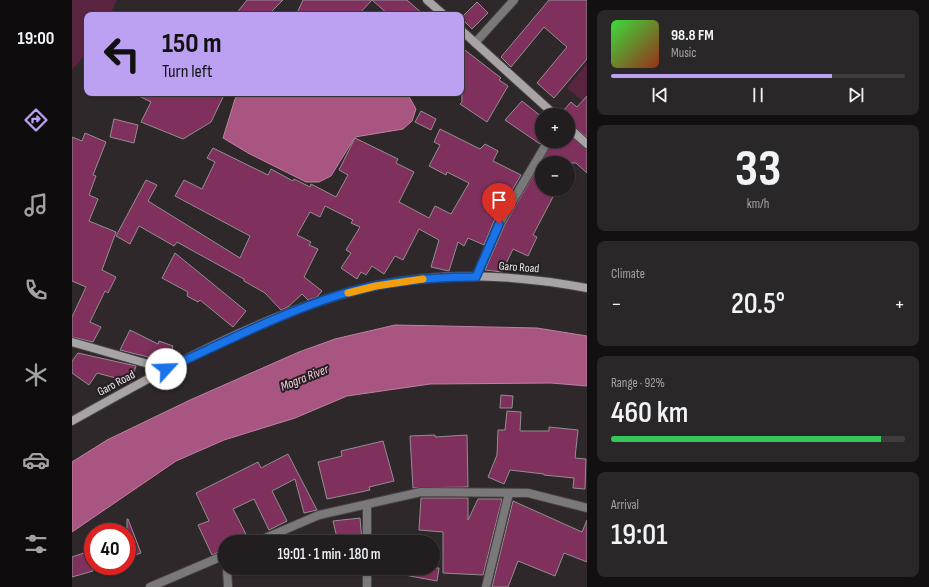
<!DOCTYPE html>
<meta charset="utf-8">
<style>
:root{--surface:#221e20;--page:#2a2729;--text:#f1f3f6;--muted:#a2a2a5;--line:#3f3c3e;--accent:#bca0f2}
body{margin:0;font-family:"Sofia Sans Condensed",sans-serif;background:var(--page);color:var(--text);height:100vh;display:flex;flex-direction:column;font-size:15px;white-space:nowrap}
*{box-sizing:border-box;margin:0}
p{font-size:13px;color:var(--muted)}
.icon{flex:none;width:22px;height:22px;fill:none;stroke:currentColor;stroke-width:2;stroke-linecap:round;stroke-linejoin:round}
.map{position:relative;flex:1;overflow:hidden}
.sheet{display:flex;flex-direction:column;gap:10px;padding:10px;background:#131012;width:342px}
.sheet>*{flex:none}
.top-card{position:absolute;left:12px;top:12px;width:380px;height:84px;border-radius:8px;box-shadow:0 1px 3px #0004,0 0 0 1px var(--line);background:#bca0f2;color:#111;overflow:hidden}
.buttons{position:absolute;left:463px;top:108px;display:grid;gap:8px}
.buttons a{display:grid;place-items:center;width:40px;height:40px;border-radius:50%;background:var(--surface);box-shadow:0 1px 3px #0004,0 0 0 1px var(--line);font-size:20px}
.speed{position:absolute;left:12px;top:523px;display:flex;gap:8px;font-size:20px;font-weight:700;text-align:center}
.speed>*{display:grid;place-content:center;width:52px;height:52px;border-radius:50%;background:var(--surface);box-shadow:0 1px 3px #0004,0 0 0 1px var(--line);line-height:1}
.speed .limit{border:6px solid #d22;background:#fff;color:#111}
.pin{position:absolute;display:grid;place-items:center;width:34px;height:34px;color:#fff;margin:-41px -17px;border-radius:50% 50% 50% 0;rotate:-45deg;box-shadow:0 0 4px #0007}
.pin .icon{rotate:45deg}
.me{position:absolute;width:44px;margin:-22px;rotate:65deg;stroke-linejoin:round;filter:drop-shadow(0 0 3px #0008)}
.turn{display:flex;align-items:center;gap:14px;height:84px;padding:0 12px;font-size:18px}
.turn .icon{width:52px;height:52px;stroke-width:2.5}
.turn b{display:block;font-size:28px;line-height:34px}
.big{font-size:30px;font-weight:600;line-height:1.1}
.sheet .widget{flex:1;display:flex;flex-direction:column;justify-content:center;gap:6px;min-width:0;padding:0 14px;border-radius:8px;background:var(--page)}
.sheet .dial{align-items:center;gap:0}
.dial b{font-size:52px;line-height:1}
.song{display:flex;align-items:center;gap:12px}
.cover{width:48px;height:48px;border-radius:6px;background:linear-gradient(135deg,hsl(120 70% 55%),hsl(10 70% 35%))}
.played{height:4px;border-radius:2px;background:linear-gradient(90deg,var(--accent) 75%,var(--line) 75%)}
.keys{display:flex;justify-content:space-around;direction:ltr}
.heat{display:flex;justify-content:space-between;align-items:center;font-size:22px;direction:ltr}
.charge{height:6px;border-radius:3px;background:linear-gradient(90deg,#34c759 92%,var(--line) 0)}
.trip{position:absolute;left:146px;top:535px;width:222px;height:40px;border-radius:20px;background:var(--surface);box-shadow:0 1px 3px #0004,0 0 0 1px var(--line);font-weight:600;line-height:40px;text-align:center}
main{display:flex;flex:1;min-height:0}
.dock{display:flex;flex-direction:column;width:72px;justify-content:space-around;align-items:center;background:#0e0c0d;color:var(--muted)}
.dock .icon{width:28px;height:28px}
.dock .current{color:var(--accent)}
.dock b{font-size:18px;color:var(--text)}
.map>svg:first-child{display:block}
.green{fill:#582440}
.water{fill:#a95581;stroke:#be82a1}
.building{fill:#7f305c;stroke:#948e91}
.lines{fill:none;stroke-linecap:round;stroke-linejoin:round}
.street-casing{stroke:#494346;stroke-width:10}
.secondary-casing{stroke:#494346;stroke-width:10}
.street{stroke:#7a7879;stroke-width:8}
.secondary{stroke:#a8a4a6;stroke-width:8}
.route-casing{stroke:#114b97;stroke-width:10}
.route{stroke:#1a73e8;stroke-width:7}
.slow{stroke:#f59e0b;stroke-width:7}
.labels{text-anchor:middle;stroke-width:4;stroke-linejoin:round;paint-order:stroke}
.street-label{font-size:12px;fill:#efebed;stroke:#241f21}
.water-label{font-size:13px;font-style:italic;fill:#facae0;stroke:#241f21}
</style>
<main>
<nav class="dock">
<b>19:00</b>
<svg class="icon current" aria-label="directions" viewBox="0 0 24 24"><path d="M12 3l9 9-9 9-9-9zM9 14v-3h6M13 9l2 2-2 2"/></svg>
<svg class="icon" aria-label="music" viewBox="0 0 24 24"><path d="M9 18V5l10-2v13"/><circle cx="6" cy="18" r="3"/><circle cx="16" cy="16" r="3"/></svg>
<svg class="icon" aria-label="phone" viewBox="0 0 24 24"><path d="M5 4h4l2 5-3 2q2 4 5 5l2-3 5 2v4C11 20 4 13 5 4z"/></svg>
<svg class="icon" aria-label="climate" viewBox="0 0 24 24"><path d="M12 3v18M4 7l16 10M4 17L20 7"/></svg>
<svg class="icon" aria-label="car" viewBox="0 0 24 24"><path d="M5 17H2v-5l4-1 3-4h7l3 4 3 1v5h-3M9 17h6M6 11h13"/><circle cx="7" cy="17" r="2"/><circle cx="17" cy="17" r="2"/></svg>
<svg class="icon" aria-label="filters" viewBox="0 0 24 24"><path d="M4 7h16M4 17h16"/><circle cx="9" cy="7" r="2"/><circle cx="15" cy="17" r="2"/></svg>
</nav>
<div class="map">
<svg width="515" height="587" viewBox="0 0 515 587">
<rect width="100%" height="100%" fill="#2e282b"/>
<path class="green" d="M0,0H45L38,15H15V53L0,70Z
M515,63V105L495,88Z"/>
<path class="water" d="M166,93H335L344,109L340,121L331,129L283,137L259,176L247,182H234L176,153L151,138L163,99Z
M323,325L465,328L515,336V386L479,383L358,384L275,396L223,418L152,440L104,461L0,532V462L35,440L118,400L227,352L263,339Z"/>
<path class="building" d="M175,0H211L196,15H163Z
M231,0H335L352,15H317L300,0L286,15H224Z
M477,0H515V59L482,98L465,83L495,47L472,27L439,67L429,57Z
M405,2L416,13L400,29L389,18Z
M389,47L429,78L427,80L436,86L415,122L388,104L390,102Z
M61,93H153L139,122L111,139L69,122L79,102Z
M515,96V137L496,122V115L491,111L499,102L505,107Z
M450,101L470,117V140L468,144L433,120Z
M349,111L364,119L359,130L343,122Z
M42,119L66,125L62,143L38,137Z
M368,129L408,149L413,144L426,151L421,161L449,175L422,221L412,245L396,238L392,246L386,242L377,271L359,267L367,240L347,229L331,260L323,256L312,274L300,266L294,275L289,272L285,279L269,268L279,253L274,250L288,227L279,223L281,220L253,206L248,217L238,212L225,235L239,242L237,245L246,249L232,277L250,291L245,297L236,300L230,294L216,307L209,310L193,293L172,281V279L105,242L102,246L67,226L58,244L44,236L74,180L85,185L76,201L168,258L178,236L103,196L112,180L130,189L143,162L135,158L141,148L196,175L199,169L221,181L222,179L238,187L239,184L264,197L276,175L267,170L283,138L326,159L324,163L342,172L327,202L357,218L363,206L379,214L397,183L375,172L374,175L357,166L368,145L362,142Z
M13,133L34,142L21,175L24,176L17,195L26,199L17,221L44,232L30,270L44,277L36,293L33,291L18,322L29,327L21,342L0,337V317L14,287L0,281V137L10,141Z
M496,134L515,149V173L504,163H470V189H481L479,193L482,195L461,235L465,237L456,256L441,249L430,272L413,270L432,226L481,141H496Z
M103,253L174,311L161,327L128,300L126,302L115,296L116,292L90,278Z
M58,330L86,344L87,341L101,346L96,362L48,350Z
M6,353L64,366L59,382L25,373L17,385L0,373V361Z
M429,395L441,396L440,408H428Z
M435,411L449,412L448,431H477V427L506,430L503,458L514,459L513,489L501,488L502,478L472,475V474L438,470L432,484L416,477L425,455L426,430H433Z
M363,435V437L395,435L396,487L341,488L338,436Z
M311,441L322,481L297,487L298,490L255,499L246,462L270,456L269,451Z
M216,454L245,510L232,513L223,479L200,491L215,521L197,530L182,499L161,509L178,542H153V549L140,555L126,525L137,521L124,493L186,462L189,468Z
M349,498H396V520L406,499H430L411,575L371,573V532L347,530Z
M441,501L510,532L515,520V562L492,553L483,576L446,561L436,587H420Z
M288,518L290,542H266L261,521Z
M55,519H56L69,553L55,558Z
M21,550V571L0,577V557Z
M327,568H367L365,581L327,574Z"/>
<g class="lines">
<g class="street-casing">
<path id="street" d="M403,43L442,0
M404,277L427,224L476,141
M184,542L247,515L349,492L456,493L515,508
M295,542V504
M155,568L156,587
M78,587L153,555
M295,587V568
M414,587L437,493"/>
</g>
<g class="secondary-casing">
<path id="secondary" d="M355,0L372,15
M389,30L483,115
M496,127L515,144
M0,342L94,369
M0,421C92,369 200,309 302,286C371,271 446,275 515,288"/>
</g>
<use href="#street" class="street"/>
<use href="#secondary" class="secondary"/>
</g>
<g class="lines">
<g class="route-casing">
<path id="route" d="M94,369C151,343 207,314 267,295C311,281 358,277 404,277L427,224"/>
</g>
<use href="#route" class="route"/>
<path class="slow" d="M276,293L304,286L351,279"/>
</g>
<g class="labels">
<g class="street-label">
<text transform="translate(447 267) rotate(4)" y="4">Garo Road</text>
<text transform="translate(44 383) rotate(-28)" y="4">Garo Road</text>
</g>
<g class="water-label">
<text transform="translate(232 377) rotate(-22)" y="5">Mogra River</text>
</g>
</g>
</svg>
<div class="buttons">
<a>+</a>
<a>−</a>
</div>
<div class="speed"><div class="limit">40</div></div>
<div class="pin" style="left:427px;top:224px;background:#d93025"><svg class="icon" aria-label="arrive" viewBox="0 0 24 24"><path d="M6 21V4h12l-3 4 3 4H6"/></svg></div>
<svg class="me" style="left:94px;top:369px" viewBox="-20 -20 40 40"><circle r="19" fill="#fff"/><path d="M0-13L10 11 0 6-10 11z" fill="#1a73e8"/></svg>
<div class="trip">19:01 · 1 min · 180 m</div>
<div class="top-card">
<div class="turn"><svg class="icon" aria-label="left" viewBox="0 0 24 24"><path d="M17 20v-9H6M10 6l-5 5 5 5"/></svg><div><b>150 m</b>Turn left</div></div>
</div>
</div>
<section class="sheet">
<div class="widget">
<div class="song"><i class="cover"></i><div><b>98.8 FM</b><p>Music</p></div></div>
<div class="played"></div>
<div class="keys"><svg class="icon" aria-label="previous" viewBox="0 0 24 24"><path d="M18 5L8 12l10 7zM5 5v14"/></svg><svg class="icon" aria-label="pause" viewBox="0 0 24 24"><path d="M8 5v14M16 5v14"/></svg><svg class="icon" aria-label="next" viewBox="0 0 24 24"><path d="M6 5l10 7-10 7zM19 5v14"/></svg></div>
</div>
<div class="widget dial"><b>33</b><p>km/h</p></div>
<div class="widget"><p>Climate</p>
<div class="heat"><a>−</a><b class="big">20.5°</b><a>+</a></div>
</div>
<div class="widget"><p>Range · 92%</p><b class="big">460 km</b><div class="charge"></div></div>
<div class="widget"><p>Arrival</p><b class="big">19:01</b></div>
</section>
</main>
